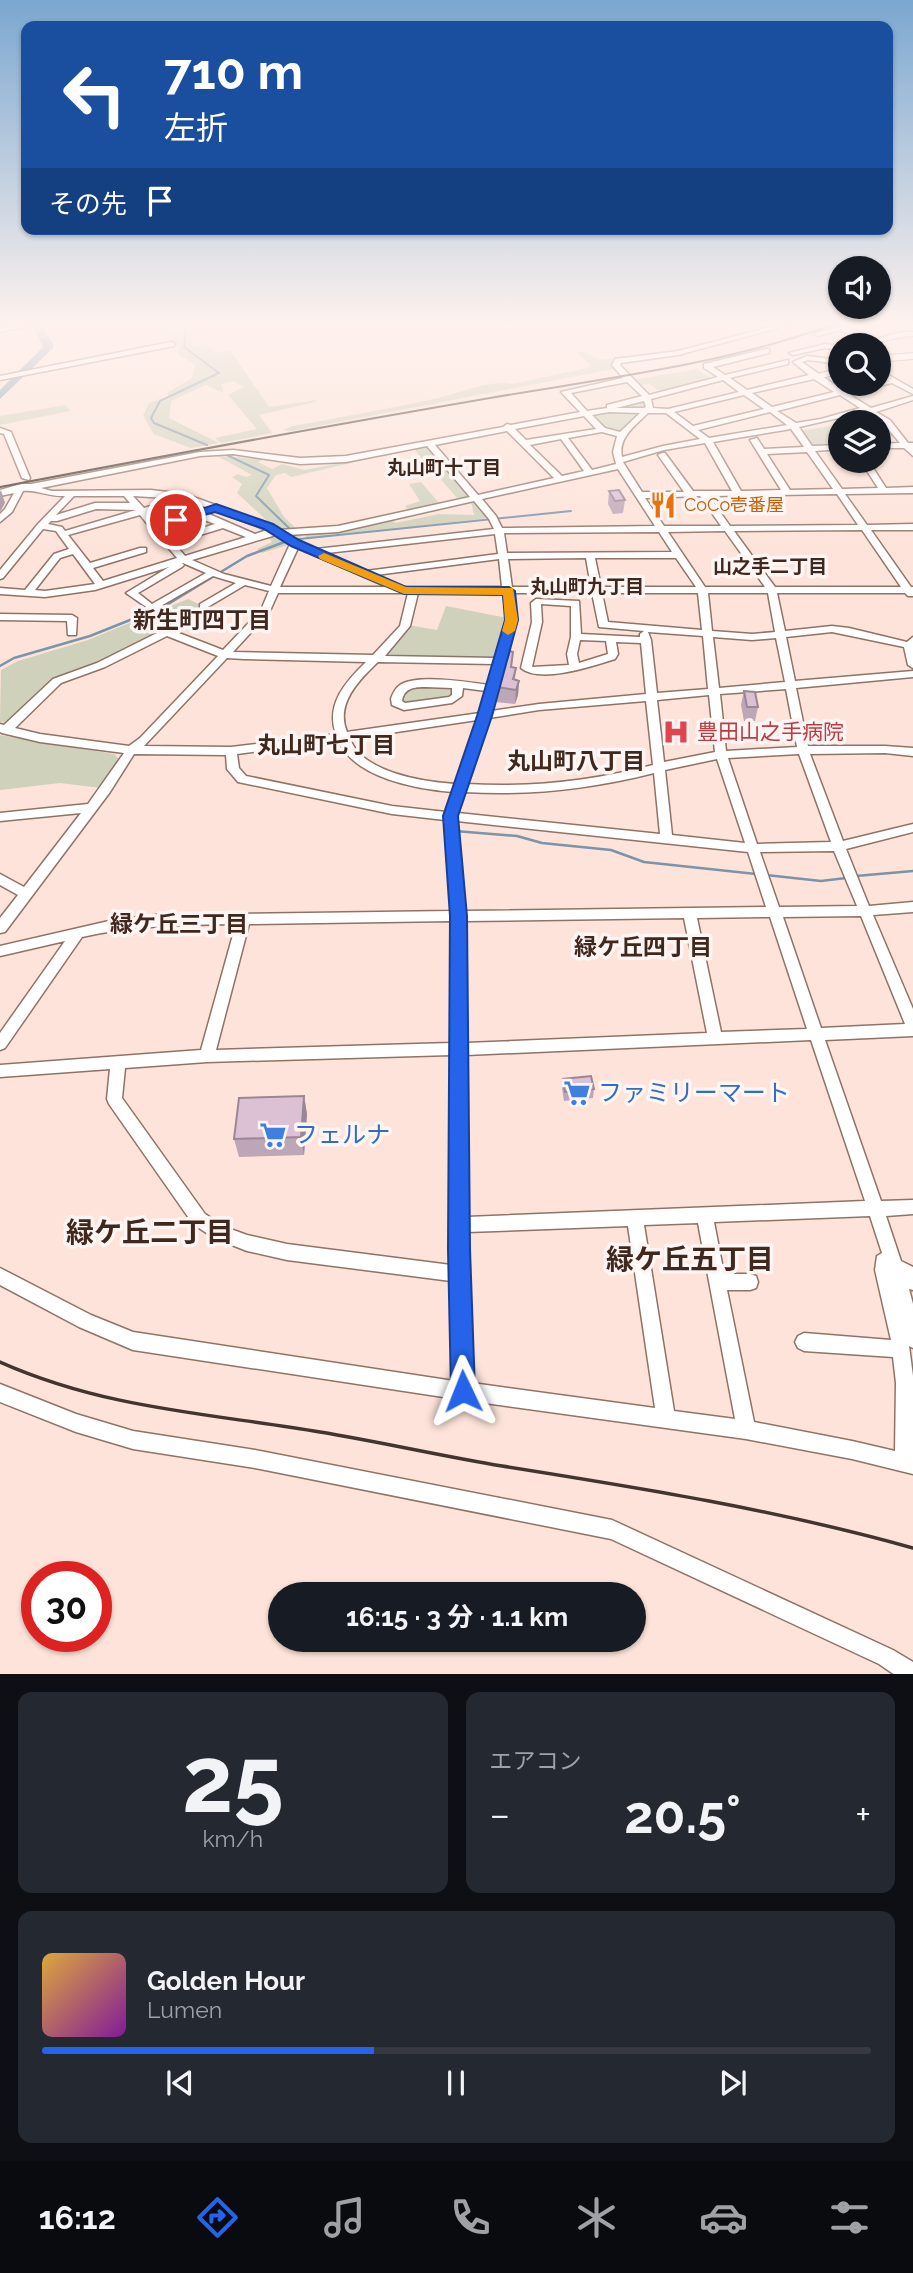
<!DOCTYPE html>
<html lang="ja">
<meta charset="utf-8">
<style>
:root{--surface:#171b24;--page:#242831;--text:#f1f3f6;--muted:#9ea1a6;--line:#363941;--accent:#2563eb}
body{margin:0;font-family:Raleway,"Noto Sans JP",sans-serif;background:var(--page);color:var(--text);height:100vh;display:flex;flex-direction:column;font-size:26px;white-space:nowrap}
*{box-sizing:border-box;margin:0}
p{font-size:23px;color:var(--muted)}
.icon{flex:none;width:38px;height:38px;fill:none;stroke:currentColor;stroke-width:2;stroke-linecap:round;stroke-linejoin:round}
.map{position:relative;height:1674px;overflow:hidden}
.sheet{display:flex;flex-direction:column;gap:18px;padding:18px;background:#0d0f14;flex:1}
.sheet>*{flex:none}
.hud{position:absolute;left:21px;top:21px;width:872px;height:214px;border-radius:14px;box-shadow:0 2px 5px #0004;background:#1a4fa0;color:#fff;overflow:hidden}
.buttons{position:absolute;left:828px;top:256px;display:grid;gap:14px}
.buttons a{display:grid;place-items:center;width:63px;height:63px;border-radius:50%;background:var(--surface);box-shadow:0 2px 5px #0004;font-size:35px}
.speed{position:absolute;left:21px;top:1561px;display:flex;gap:14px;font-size:35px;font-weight:700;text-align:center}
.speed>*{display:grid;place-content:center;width:91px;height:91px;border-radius:50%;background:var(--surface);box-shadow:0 2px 5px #0004;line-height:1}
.speed .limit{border:10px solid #d22;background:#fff;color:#111}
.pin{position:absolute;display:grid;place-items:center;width:60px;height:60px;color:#fff;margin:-30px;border:4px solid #fff;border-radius:50%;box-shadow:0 2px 7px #0007}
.me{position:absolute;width:77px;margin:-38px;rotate:358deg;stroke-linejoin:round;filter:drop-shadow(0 0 5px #0008)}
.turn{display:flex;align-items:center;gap:24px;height:147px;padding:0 28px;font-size:32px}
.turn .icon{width:91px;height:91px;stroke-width:2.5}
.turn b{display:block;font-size:49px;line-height:60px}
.then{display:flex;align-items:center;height:66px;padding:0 28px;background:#0003;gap:14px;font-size:26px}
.big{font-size:52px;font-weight:700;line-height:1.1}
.sheet .tile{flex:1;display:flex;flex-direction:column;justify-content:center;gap:10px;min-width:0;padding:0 24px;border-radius:14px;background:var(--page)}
.sheet .dial{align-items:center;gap:0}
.dial b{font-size:91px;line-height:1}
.song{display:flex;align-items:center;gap:21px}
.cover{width:84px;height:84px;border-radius:10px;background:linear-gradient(135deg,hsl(40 70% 55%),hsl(290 70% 35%))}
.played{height:7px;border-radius:4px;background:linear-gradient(90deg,var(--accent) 40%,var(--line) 40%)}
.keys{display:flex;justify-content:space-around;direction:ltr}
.heat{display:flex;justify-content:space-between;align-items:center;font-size:38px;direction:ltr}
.sheet .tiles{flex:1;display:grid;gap:18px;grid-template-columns:1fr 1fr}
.tile:last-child{grid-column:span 2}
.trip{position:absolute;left:268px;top:1582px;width:378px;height:70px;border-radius:35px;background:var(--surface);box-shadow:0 2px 5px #0004;font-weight:700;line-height:70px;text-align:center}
.menu{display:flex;height:112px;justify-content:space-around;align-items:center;background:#090b0e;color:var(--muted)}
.menu .icon{width:49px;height:49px}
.menu .active{color:var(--accent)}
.menu b{font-size:32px;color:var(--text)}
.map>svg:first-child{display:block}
.green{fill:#cfd1bb}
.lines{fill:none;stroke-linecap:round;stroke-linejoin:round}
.stream-far1{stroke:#7994ab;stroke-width:2}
.stream{stroke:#7994ab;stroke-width:2.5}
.river{fill:#7994ab;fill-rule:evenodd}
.minor-casing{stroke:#8f7367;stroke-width:3}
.major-casing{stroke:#8f7367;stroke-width:2}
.minor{fill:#fff;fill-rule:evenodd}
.major{fill:#fff;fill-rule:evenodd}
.rail-far1{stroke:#423530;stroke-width:2}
.rail{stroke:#423530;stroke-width:3.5}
.wall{fill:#bda6b7}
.shaded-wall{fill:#9a8795}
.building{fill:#dcc1d5;stroke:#9a8795;stroke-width:2}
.route{fill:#2563eb;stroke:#184099;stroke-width:2}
.slow{fill:#f59e0b}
.labels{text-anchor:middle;stroke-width:7;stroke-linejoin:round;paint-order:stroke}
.far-food-label{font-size:18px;fill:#c56008;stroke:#fcf5f3;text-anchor:start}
.far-neighbourhood-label{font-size:19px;font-weight:bold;fill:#40281e;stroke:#fcf5f3}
.health-label{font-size:21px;fill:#be3a42;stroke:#fcf5f3;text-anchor:start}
.neighbourhood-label{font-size:23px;font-weight:bold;fill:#40281e;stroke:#fcf5f3}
.near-shop-label{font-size:24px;fill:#366cbe;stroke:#fcf5f3;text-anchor:start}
.near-neighbourhood-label{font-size:28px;font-weight:bold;fill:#40281e;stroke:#fcf5f3}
</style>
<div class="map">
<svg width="913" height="1675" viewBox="0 0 913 1675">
<rect width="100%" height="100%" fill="#fde3d9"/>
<path class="green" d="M163,325H187L188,330L189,325H194L192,347L206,344L216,353L230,350L269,407L316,400L315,402L259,415L272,433L221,443L215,438L257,429L228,395L243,387L234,381L221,384L224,393L206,385L171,401L169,418L219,443L191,448L154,434L143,416L149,403L166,397L164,401L170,399L167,393L192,378L195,365L177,353L181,345L169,344Z
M583,351L599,360L612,358L613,369L292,431L283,430L293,426C341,417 390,409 438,398C461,393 487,380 512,384L587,368L591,365L577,353Z
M697,369L710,378L660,392L649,384L639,385L633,380Z
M646,398L647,406L620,433L604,429L590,414Z
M66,405L70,411L0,425V416Z
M838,425L840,447L810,448L799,431Z
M429,447L472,495L458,499L413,448Z
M411,449L291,477L285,473L276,475L267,488L284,517L303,535L291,544L262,553L257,549L272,542L268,536L277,530L237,493L242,484L232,477L238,474L246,477L252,475L217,456L264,459L258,462L272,469L282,464L305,470Z
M421,482L439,503L409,511L405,506L420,501L409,484Z
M477,499L489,518L306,539V533L392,519L395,523L439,514L474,515L471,501Z
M188,599L201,605L167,629L101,663L55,680L43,687L9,723L0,722L1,670L18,661L88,640Z
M446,606L507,618L497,657L492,659L387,657L385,655L408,625L437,630Z
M413,687H448L454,692L451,697L403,703L400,700L408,689Z
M0,735L114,754L120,760L101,788L60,783L0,790Z"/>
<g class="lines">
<path class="stream-far1" d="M186,325L184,347L219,373L160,401L151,418L154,423L207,445
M227,455L269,475L256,496L292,531
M290,540L571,511"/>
<path class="stream" d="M0,666L14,658L90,636L165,606L247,556L295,538
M455,831L517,836L542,843L611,850L644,862L756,874
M766,875L821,881L846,878
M856,876L913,871"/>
<path class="river" d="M33,325H41L53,343V348L0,399V390L43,347Z"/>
<g class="minor-casing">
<path id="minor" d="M18,325H33L0,332V328Z
M778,325H789L678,355L621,363L620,365L649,395L718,377L704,368V364L766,349H769V353L713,367L725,375L788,360V364L730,378L747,390L809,375L793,362L807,356L840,360V364L808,360L802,362L842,390L878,383V381L887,379L878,374V369L913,389V394L892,383L847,393L871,408L913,396V400L876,412L890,420L908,443H913V456L904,448H878V444L900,443L884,424L865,412L799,427L812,446L840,445V449L815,451L842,489L878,488L860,460H868L886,488L913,487V493L845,494L867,525L913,524V530H871L911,587H913V596H908L905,593H777L785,631L832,626L849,628L907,642L913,637V668L908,665L904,647L832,632L786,637L795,681L913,671V677L796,688L808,746H885L913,748V756L885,753L810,754L843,841L913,824V832L846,849L869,906L913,902V912L873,915L913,1009V1036L825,1040L881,1201L913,1200V1214L886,1216L901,1261L913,1267V1290L909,1289L913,1304V1348L909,1346L913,1376V1474L852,1459L746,1439L463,1400L133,1350L79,1327L0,1285V1268L91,1315L133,1332L454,1381L451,1281L287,1260L247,1251L214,1238L193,1224L109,1104L107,1099L110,1069L0,1077V1065L201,1050L236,924C184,925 134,925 82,937L5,1048L0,1050V1033L65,941L0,956V946L109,921L156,915L451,911L445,820L392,814L238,782L227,769L226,755L134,754L110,792L5,932L0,933V918L18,895L0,885V874L24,887L81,813L0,821V813L88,804L124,753L40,742L2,733L0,732V724L4,725L53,679L97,663L163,630H171L223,650L261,610L269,591L245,585L206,608H200V604L236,583L213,576L152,611L126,593L169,567L95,590L45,597L0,594V588L25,590L54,554L69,549L56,531L43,529L3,578L0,579V570L38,524L65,496C50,497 34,489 23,491L12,512L0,522V514L5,509L14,493L0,496V490L21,484H31L200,452L233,450L300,458L346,456L503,427L507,424L511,425L580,412L561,392L623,378L612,365L615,359L678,351ZM814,379L834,392L772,407L752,393ZM723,380L739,392L668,409L653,408L651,399ZM627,382L642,396L607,405V408L587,411L571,393ZM744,395L764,409L693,426L674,412ZM840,395L860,408L821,419L796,423L777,411ZM644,401L646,407L644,408H616ZM609,412L640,413L620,432L605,428L592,415ZM770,412L787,425L709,438L698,430ZM648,413H666L700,439L663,446L622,457C618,437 635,426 648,413ZM584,416L596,429L526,440L515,429ZM791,429L804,447L764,449L757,438L750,440L781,490L741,491L713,442ZM507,431L554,478L478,495L435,445ZM602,432L617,436L613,452L616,464L592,470L568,438ZM561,439L584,471L562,476L530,445ZM705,443L732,491H693L665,453H662L658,455L684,492H642L623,462L664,450ZM427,446L470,497L338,526L279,530L271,525L185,494L151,490L52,491L41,488L200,456L233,454L300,464L346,462ZM807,452L833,489L790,490L767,454ZM618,469L655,526L502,528L496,516L482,499ZM837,494L858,525L730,526L709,496ZM74,496H124L130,503H95L56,515ZM133,496L184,499L267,530L255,534L202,511L171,500L144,508ZM700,496L721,526H664L645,498ZM474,501L489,519L494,529L316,549L287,535L338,532ZM170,506L188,513L157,523L148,512ZM96,509L136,510L65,531L62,527L48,524L51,521H57ZM140,515L149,526L150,529L153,530L163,544L166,545L177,558L103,581L93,568L146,552V548H140L90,563L68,535ZM196,517L215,524L170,538L161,528ZM223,528L246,537L185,556L174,543ZM862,530L901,587H775L734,531ZM725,531L765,587H705L668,532ZM659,532L672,552L507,553L504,533ZM495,534L498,554L366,571L327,553ZM276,535L290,544L271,586L224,574L192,560ZM298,548L387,587H280ZM73,554L95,584L45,591L35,590L60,558ZM586,558L591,587H512L508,559ZM595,558H676L696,587H601ZM499,559L502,587H401L376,575ZM182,563H183L206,573L152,604L138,593L182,567L184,565ZM278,593H408L400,626L373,655L233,652L269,613ZM418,593H503L507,620L496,658L385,656L410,626ZM513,593H592L599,627L644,631L640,634V637L581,634L579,601L536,599L531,603L532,622L521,668C540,684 593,666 615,659L618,654L616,642L641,643L646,694L539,704L491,711L517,620ZM602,593H698L702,630L608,622ZM708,593H768L775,632L752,634L712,631ZM541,604L571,606V637L567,654L569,665L532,667L542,622ZM648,632L703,636L708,689L657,693L651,640ZM167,636L218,656L140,738L129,746L40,734L15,728L61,683L105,667ZM713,637L752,640L776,638L785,682L719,688ZM580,640L606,641L608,654L579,663L577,654ZM227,658L244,659L366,662C346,681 325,705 336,734L231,747L144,746ZM378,662L494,664L488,685C468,682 417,674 400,685C395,689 393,693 391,699L392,705L404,710L452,703L462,696L463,688L486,691L480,713L347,732C335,704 359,680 378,662ZM426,687L452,688V695L449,697L405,703L402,701C404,688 414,687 426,687ZM786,689L797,747L726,751L720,694ZM709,695L715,752L664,762L657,700ZM646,701L653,765C592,781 531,788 467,784L489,718L539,710ZM477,720L456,784C424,782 363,773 350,739ZM339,741C354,778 417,789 453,792L446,812L392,806L246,776L239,768L237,754ZM799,754L831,842L757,844L728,758ZM717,759L745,843L672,835L665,770ZM654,773L660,834L458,813L465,792C529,796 591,789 654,773ZM457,821L748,852L766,907L464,911ZM834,851L857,906L779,907L760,852ZM861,916L905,1024L821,1028L783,917ZM770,917L807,1029L721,1032L697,918ZM684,918L707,1033L466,1043L465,921ZM451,921V1043L216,1050L249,924ZM811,1040L865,1201L467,1217L466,1055ZM451,1055V1265L287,1244L247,1235L225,1227L205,1214L122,1098L125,1068L207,1062ZM870,1216L882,1253L877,1256L875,1270L891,1340L804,1333L798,1336L795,1342L798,1348L804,1351L893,1357L896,1383L895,1451L852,1441L754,1422L727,1290H750L756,1288L758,1282L756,1276L750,1274H724L714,1222ZM698,1223L735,1419L674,1411L644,1225ZM628,1226L655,1408L472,1383L467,1232Z
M841,325H847L846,327L876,339L901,332H913V336C894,336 877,345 858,345L868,341L840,330L818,336L814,334Z
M171,342L175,344L174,346L0,380V376Z
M825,344L840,346V350L825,348L793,355L789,353Z
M0,428L11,432L30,478L29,480L22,478L4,434L0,433Z
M0,614L72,615L77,618L76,635H68L67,621L0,620Z
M0,1384L76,1414L133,1431L255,1450L612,1520L893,1650L913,1662V1675H895L879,1664L611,1539L255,1468L133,1449L76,1432L0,1402Z"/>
</g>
<g class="major-casing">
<path id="major" d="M913,353V359L878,362V356Z
M840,368V374L815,379L810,376Z"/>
</g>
<use href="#minor" class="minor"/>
<use href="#major" class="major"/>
<path class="rail-far1" d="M0,487C163,456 327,426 490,398C606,378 721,365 832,325"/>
<path class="rail" d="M0,1362C106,1409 207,1413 320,1432C381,1442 441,1456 502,1466C641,1488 778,1510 913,1548"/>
</g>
<path class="wall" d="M609,491L625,500L623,513L613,514L608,504Z
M512,667L516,668L515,680L519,681L518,695L515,704L496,702L497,687Z
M744,691L758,707L755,721H744L741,705Z
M563,1079L594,1089L593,1098L564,1101L562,1088Z
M304,1096L307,1114L304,1155L239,1157L234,1139Z"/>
<path class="shaded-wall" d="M1,490L5,503L0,512V492Z
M519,681L518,695L515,704L516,690Z
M304,1096L307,1114L304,1155L301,1137Z"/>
<path class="building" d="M619,490L625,500L615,501L609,491Z
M510,651L513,652L511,667L516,668L513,679L519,681L516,690L497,687Z
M744,691L755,692L758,707H747Z
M591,1076L594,1089L565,1092L563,1079Z
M304,1096L301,1137L234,1139L239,1098Z"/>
<linearGradient id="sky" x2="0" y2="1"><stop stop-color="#7ba7d0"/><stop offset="0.58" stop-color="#fef2ee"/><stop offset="1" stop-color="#fef2ee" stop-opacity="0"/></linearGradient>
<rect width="913" height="559" fill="url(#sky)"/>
<path class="route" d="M216,504L273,524L299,540L406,587H509L515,591L518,620L492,716L458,816L467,916L470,1249L475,1391L471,1400L463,1403L455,1400L451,1391L448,1249L450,916L443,816L477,716L505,620L503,595L404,594L291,546L264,529L215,512L176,523L170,520Z"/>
<path class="slow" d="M324,553L406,587L513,588L518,620L515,631L508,635L502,631L505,620L503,595L404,594L320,559L318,556Z"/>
<defs>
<g id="restaurant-bare" transform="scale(2.1)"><path d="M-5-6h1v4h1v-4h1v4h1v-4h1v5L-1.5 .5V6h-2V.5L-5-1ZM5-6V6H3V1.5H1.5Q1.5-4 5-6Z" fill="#e8710a" stroke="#fcf5f3" stroke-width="2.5" paint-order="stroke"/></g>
<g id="hospital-bare" transform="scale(2.1)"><path d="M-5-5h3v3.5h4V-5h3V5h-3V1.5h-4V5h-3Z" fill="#e0444e" stroke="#fcf5f3" stroke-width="2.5" paint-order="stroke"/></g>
<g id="supermarket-bare" transform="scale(2.1)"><path d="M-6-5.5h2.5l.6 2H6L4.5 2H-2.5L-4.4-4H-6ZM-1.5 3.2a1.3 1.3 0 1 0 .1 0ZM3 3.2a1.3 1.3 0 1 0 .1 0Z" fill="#3f7fe0" stroke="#fcf5f3" stroke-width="2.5" paint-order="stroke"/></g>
</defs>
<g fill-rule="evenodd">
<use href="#restaurant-bare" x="663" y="505"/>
<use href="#hospital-bare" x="676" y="732"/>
<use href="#supermarket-bare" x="577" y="1093"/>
<use href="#supermarket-bare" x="273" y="1135"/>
</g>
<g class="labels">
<g class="far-food-label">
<text x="684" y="511">CoCo壱番屋</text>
</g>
<g class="far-neighbourhood-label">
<text x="444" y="474">丸山町十丁目</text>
<text x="770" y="573">山之手二丁目</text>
<text x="587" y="593">丸山町九丁目</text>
</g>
<g class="health-label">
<text x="697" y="739">豊田山之手病院</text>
</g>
<g class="neighbourhood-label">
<text x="202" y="628">新生町四丁目</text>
<text x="326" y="753">丸山町七丁目</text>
<text x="576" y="769">丸山町八丁目</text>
<text x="179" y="932">緑ケ丘三丁目</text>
<text x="643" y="955">緑ケ丘四丁目</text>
</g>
<g class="near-shop-label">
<text x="598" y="1101">ファミリーマート</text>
<text x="294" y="1143">フェルナ</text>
</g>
<g class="near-neighbourhood-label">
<text x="150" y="1242">緑ケ丘二丁目</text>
<text x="690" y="1269">緑ケ丘五丁目</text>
</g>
</g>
</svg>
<div class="buttons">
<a><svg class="icon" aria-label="sound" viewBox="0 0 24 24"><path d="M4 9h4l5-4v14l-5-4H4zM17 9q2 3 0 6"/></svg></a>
<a><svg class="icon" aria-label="search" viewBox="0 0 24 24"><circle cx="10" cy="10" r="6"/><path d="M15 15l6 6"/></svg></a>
<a><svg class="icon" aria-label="layers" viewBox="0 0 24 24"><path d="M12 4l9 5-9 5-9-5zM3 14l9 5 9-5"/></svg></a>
</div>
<div class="speed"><div class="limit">30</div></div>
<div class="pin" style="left:176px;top:520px;background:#d93025"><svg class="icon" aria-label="arrive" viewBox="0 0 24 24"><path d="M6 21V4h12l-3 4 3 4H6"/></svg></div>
<svg class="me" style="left:463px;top:1391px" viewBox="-20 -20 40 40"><path d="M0-17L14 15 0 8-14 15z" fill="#2563eb" stroke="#fff" stroke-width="4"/></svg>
<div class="trip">16:15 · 3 分 · 1.1 km</div>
<div class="hud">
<div class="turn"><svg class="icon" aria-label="left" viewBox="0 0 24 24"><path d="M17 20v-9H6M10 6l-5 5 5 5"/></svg><div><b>710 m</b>左折</div></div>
<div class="then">その先<svg class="icon" aria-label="arrive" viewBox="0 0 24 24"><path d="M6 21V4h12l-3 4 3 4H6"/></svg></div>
</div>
</div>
<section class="sheet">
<div class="tiles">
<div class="tile dial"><b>25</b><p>km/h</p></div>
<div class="tile"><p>エアコン</p>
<div class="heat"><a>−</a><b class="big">20.5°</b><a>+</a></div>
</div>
<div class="tile">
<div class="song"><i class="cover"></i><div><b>Golden Hour</b><p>Lumen</p></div></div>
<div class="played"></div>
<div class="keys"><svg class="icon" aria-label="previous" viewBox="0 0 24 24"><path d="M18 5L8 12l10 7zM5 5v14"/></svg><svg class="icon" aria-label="pause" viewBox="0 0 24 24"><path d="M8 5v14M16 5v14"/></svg><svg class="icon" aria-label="next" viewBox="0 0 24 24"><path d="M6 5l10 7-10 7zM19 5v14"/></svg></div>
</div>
</div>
</section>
<nav class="menu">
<b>16:12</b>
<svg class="icon active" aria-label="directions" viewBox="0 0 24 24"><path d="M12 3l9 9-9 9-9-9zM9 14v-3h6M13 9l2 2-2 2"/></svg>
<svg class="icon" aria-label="music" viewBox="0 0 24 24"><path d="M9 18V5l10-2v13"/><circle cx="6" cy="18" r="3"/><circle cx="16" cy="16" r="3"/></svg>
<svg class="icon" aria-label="phone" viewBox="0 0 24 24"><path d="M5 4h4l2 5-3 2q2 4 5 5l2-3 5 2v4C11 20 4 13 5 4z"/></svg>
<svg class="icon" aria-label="climate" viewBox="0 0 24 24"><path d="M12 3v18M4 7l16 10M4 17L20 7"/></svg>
<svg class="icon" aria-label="car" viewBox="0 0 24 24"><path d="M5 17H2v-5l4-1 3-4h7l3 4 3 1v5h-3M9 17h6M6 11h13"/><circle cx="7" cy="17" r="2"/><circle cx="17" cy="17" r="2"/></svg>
<svg class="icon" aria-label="filters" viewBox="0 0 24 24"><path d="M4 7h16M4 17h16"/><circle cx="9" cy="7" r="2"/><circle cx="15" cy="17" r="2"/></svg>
</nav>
